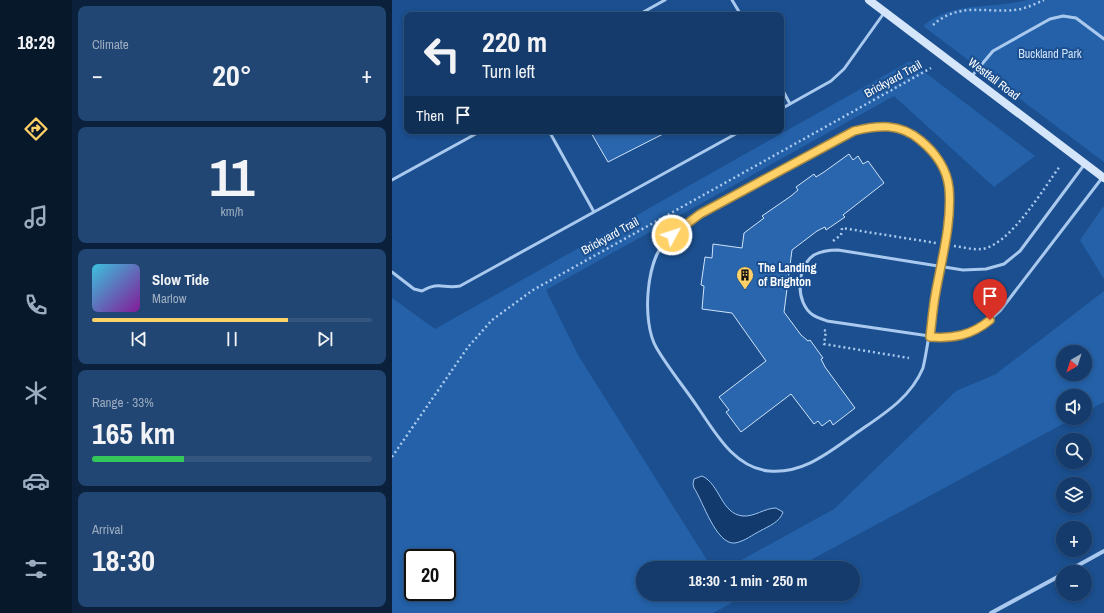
<!DOCTYPE html>
<meta charset="utf-8">
<style>
:root{--surface:#143b6b;--page:#214673;--text:#f1f3f6;--muted:#9dadc1;--line:#33557e;--accent:#ffd166}
body{margin:0;font-family:"Archivo Narrow",sans-serif;background:var(--page);color:var(--text);height:100vh;display:flex;flex-direction:column;font-size:15px;white-space:nowrap}
*{box-sizing:border-box;margin:0}
p{font-size:13px;color:var(--muted)}
.icon{flex:none;width:22px;height:22px;fill:none;stroke:currentColor;stroke-width:2;stroke-linecap:round;stroke-linejoin:round}
.map{position:relative;flex:1;overflow:hidden}
.drawer{display:flex;flex-direction:column;gap:6px;padding:6px;background:#0b203b;width:320px}
.drawer>*{flex:none}
.top-card{position:absolute;left:12px;top:12px;width:380px;height:122px;border-radius:8px;box-shadow:0 2px 6px #0003,0 0 0 1px var(--line);background:#143b6b;color:var(--text);overflow:hidden}
.needle{width:26px;rotate:219deg}
.tools{position:absolute;left:664px;top:345px;display:grid;gap:8px}
.tools a{display:grid;place-items:center;width:36px;height:36px;border-radius:50%;background:var(--surface);box-shadow:0 2px 6px #0003,0 0 0 1px var(--line);font-size:20px}
.speed{position:absolute;left:12px;top:549px;display:flex;gap:8px;font-size:20px;font-weight:700;text-align:center}
.speed>*{display:grid;place-content:center;width:52px;height:52px;border-radius:50%;background:var(--surface);box-shadow:0 2px 6px #0003,0 0 0 1px var(--line);line-height:1}
.speed .limit{border:2px solid #111;border-radius:6px;background:#fff;color:#111}
.pin{position:absolute;display:grid;place-items:center;width:34px;height:34px;color:#fff;margin:-41px -17px;border-radius:50% 50% 50% 0;rotate:-45deg;box-shadow:0 0 4px #0007}
.pin .icon{rotate:45deg}
.me{position:absolute;width:44px;margin:-22px;rotate:50deg;stroke-linejoin:round;filter:drop-shadow(0 0 3px #0008)}
.turn{display:flex;align-items:center;gap:14px;height:84px;padding:0 12px;font-size:18px}
.turn .icon{width:52px;height:52px;stroke-width:2.5}
.turn b{display:block;font-size:28px;line-height:34px}
.then{display:flex;align-items:center;height:38px;padding:0 12px;background:#0003;gap:8px;font-size:15px}
.big{font-size:30px;font-weight:700;line-height:1.1}
.drawer .card{flex:1;display:flex;flex-direction:column;justify-content:center;gap:6px;min-width:0;padding:0 14px;border-radius:8px;background:var(--page)}
.drawer .dial{align-items:center;gap:0}
.dial b{font-size:52px;line-height:1}
.song{display:flex;align-items:center;gap:12px}
.cover{width:48px;height:48px;border-radius:6px;background:linear-gradient(135deg,hsl(190 70% 55%),hsl(290 70% 35%))}
.played{height:4px;border-radius:2px;background:linear-gradient(90deg,var(--accent) 70%,var(--line) 70%)}
.keys{display:flex;justify-content:space-around;direction:ltr}
.heat{display:flex;justify-content:space-between;align-items:center;font-size:22px;direction:ltr}
.charge{height:6px;border-radius:3px;background:linear-gradient(90deg,#34c759 33%,var(--line) 0)}
.trip{position:absolute;left:244px;top:561px;width:224px;height:40px;border-radius:20px;background:var(--surface);box-shadow:0 2px 6px #0003,0 0 0 1px var(--line);font-weight:700;line-height:40px;text-align:center}
main{display:flex;flex:1;min-height:0}
.tabs{display:flex;flex-direction:column;width:72px;justify-content:space-around;align-items:center;background:#08182b;color:var(--muted)}
.tabs .icon{width:28px;height:28px}
.tabs .active{color:var(--accent)}
.tabs b{font-size:18px;color:var(--text)}
.map>svg:first-child{display:block}
.green{fill:#2461a8;fill-rule:evenodd}
.water{fill:#123a6d;stroke:#9cc4f0}
.building{fill:#2a66ad;stroke:#cfe3fa}
.lines{fill:none;stroke-linecap:round;stroke-linejoin:round}
.path{stroke:#a9c9ee;stroke-width:2.5;stroke-dasharray:2 3;stroke-linecap:butt}
.lane{stroke:#a9c9ee;stroke-width:3}
.street{stroke:#a9c9ee;stroke-width:4}
.secondary{stroke:#d6e6fa;stroke-width:8}
.route-casing{stroke:#a68842;stroke-width:10}
.route{stroke:#ffd166;stroke-width:7}
.labels{text-anchor:middle;stroke-width:4;stroke-linejoin:round;paint-order:stroke}
.park-label{font-size:12px;fill:#cfe3fa;stroke:#1b4f8f}
.street-label{font-size:12px;fill:#fff;stroke:#1b4f8f}
.poi-label{font-size:12px;font-weight:bold;fill:#fff;stroke:#1b4f8f;text-anchor:start}
</style>
<main>
<nav class="tabs">
<b>18:29</b>
<svg class="icon active" aria-label="directions" viewBox="0 0 24 24"><path d="M12 3l9 9-9 9-9-9zM9 14v-3h6M13 9l2 2-2 2"/></svg>
<svg class="icon" aria-label="music" viewBox="0 0 24 24"><path d="M9 18V5l10-2v13"/><circle cx="6" cy="18" r="3"/><circle cx="16" cy="16" r="3"/></svg>
<svg class="icon" aria-label="phone" viewBox="0 0 24 24"><path d="M5 4h4l2 5-3 2q2 4 5 5l2-3 5 2v4C11 20 4 13 5 4z"/></svg>
<svg class="icon" aria-label="climate" viewBox="0 0 24 24"><path d="M12 3v18M4 7l16 10M4 17L20 7"/></svg>
<svg class="icon" aria-label="car" viewBox="0 0 24 24"><path d="M5 17H2v-5l4-1 3-4h7l3 4 3 1v5h-3M9 17h6M6 11h13"/><circle cx="7" cy="17" r="2"/><circle cx="17" cy="17" r="2"/></svg>
<svg class="icon" aria-label="filters" viewBox="0 0 24 24"><path d="M4 7h16M4 17h16"/><circle cx="9" cy="7" r="2"/><circle cx="15" cy="17" r="2"/></svg>
</nav>
<section class="drawer">
<div class="card"><p>Climate</p>
<div class="heat"><a>−</a><b class="big">20°</b><a>+</a></div>
</div>
<div class="card dial"><b>11</b><p>km/h</p></div>
<div class="card">
<div class="song"><i class="cover"></i><div><b>Slow Tide</b><p>Marlow</p></div></div>
<div class="played"></div>
<div class="keys"><svg class="icon" aria-label="previous" viewBox="0 0 24 24"><path d="M18 5L8 12l10 7zM5 5v14"/></svg><svg class="icon" aria-label="pause" viewBox="0 0 24 24"><path d="M8 5v14M16 5v14"/></svg><svg class="icon" aria-label="next" viewBox="0 0 24 24"><path d="M6 5l10 7-10 7zM19 5v14"/></svg></div>
</div>
<div class="card"><p>Range · 33%</p><b class="big">165 km</b><div class="charge"></div></div>
<div class="card"><p>Arrival</p><b class="big">18:30</b></div>
</section>
<div class="map">
<svg width="712" height="613" viewBox="0 0 712 613">
<rect width="100%" height="100%" fill="#1b4f8f"/>
<path class="green" d="M635,0H712V162L531,26C562,0 596,10 635,0Z
M518,61L643,156L602,187L502,96L154,290L186,355L320,568H251V594H356L321,613H0V298L43,329ZM21,558H55V592H21Z
M711,207H712V279L688,240Z
M712,291V402L693,412V396H671V418H682L404,568H335L442,509L564,391L604,374ZM671,352H693V374H671Z"/>
<path class="water" d="M310,476C328,484 329,514 351,516C362,517 373,508 384,508L391,512C388,522 377,526 368,531C360,535 353,541 343,543C324,545 311,501 302,488L301,484L302,479Z"/>
<path class="building" d="M198,131H277L216,162Z
M457,154L461,160L466,156L471,164L476,161L492,183L451,215L453,217L434,230L433,227L425,231L400,250L392,312L409,335L416,341L418,340L431,358L429,359L433,367L463,408L441,425L438,420L430,426L426,421L422,424L399,394L349,432L334,412L337,410L327,397L374,361L340,313L310,309L312,286L309,285L313,257L320,258L321,244L350,248L352,233L372,218L370,216L399,196L406,190L404,187L422,174L424,177L432,172Z"/>
<g class="lines">
<path class="path" d="M541,25C569,0 597,15 629,9C637,7 645,3 652,0
M441,241L449,235L450,228L544,243
M562,246C571,247 581,250 590,249C618,245 652,188 668,166
M432,330L434,331L432,344L517,358
M0,457L76,347L100,320L141,290L539,68"/>
<path class="lane" d="M340,0L349,15
M246,15L273,0
M579,77L601,51L658,19L671,16L684,18L712,39
M389,87L398,104
M389,109L439,81L452,69L492,13
M484,125C521,128 550,148 557,187C562,215 550,261 544,290C539,316 537,342 531,368C518,399 490,415 463,434C436,453 411,474 377,471C343,468 324,434 307,409C293,388 276,368 264,347C250,322 254,264 272,243C282,231 295,223 308,214L462,131Z
M157,131L202,212L349,131
M692,165L628,251L612,264L594,269L571,270L446,250C438,250 429,251 422,255C404,267 403,303 421,315C425,318 431,319 435,321L551,338L567,337L588,329L608,311L710,178
M0,180L89,131
M0,272L22,289L30,291C48,281 50,289 68,286L202,212"/>
<path class="street" d="M674,572L712,551
M599,613L671,574"/>
<path class="secondary" d="M477,0L712,178"/>
</g>
<g class="lines">
<g class="route-casing">
<path id="route" d="M280,235L308,214L462,131C486,125 508,123 528,140C543,152 555,169 557,188C560,222 550,258 544,291C541,306 540,321 538,337C561,339 580,335 598,320"/>
</g>
<use href="#route" class="route"/>
</g>
<defs>
<g id="building-pin" transform="scale(0.9)"><path d="M0 17L-7.5 6A9.5 9.5 0 1 1 7.5 6Z" fill="#ffd166" stroke="#1b4f8f"/><path d="M-4-6H4V6H1V3H-1V6H-4ZM-2.5-4.3h1.7v1.8h-1.7ZM.8-4.3h1.7v1.8H.8ZM-2.5-1h1.7V.8h-1.7ZM.8-1h1.7V.8H.8Z" fill="#111"/></g>
</defs>
<g fill-rule="evenodd">
<use href="#building-pin" x="353" y="275"/>
</g>
<g class="labels">
<g class="park-label">
<text x="658" y="58">Buckland Park</text>
</g>
<g class="street-label">
<text transform="translate(501 79) rotate(-29)" y="4">Brickyard Trail</text>
<text transform="translate(602 79) rotate(37)" y="4">Westfall Road</text>
<text transform="translate(218 236) rotate(-29)" y="4">Brickyard Trail</text>
</g>
<g class="poi-label">
<text x="366" y="272">The Landing<tspan x="366" dy="14">of Brighton</tspan></text>
</g>
</g>
</svg>
<div class="tools">
<a><svg class="needle" viewBox="-14 -14 28 28"><path d="M0-13l5 13h-10z" fill="#e53935"/><path d="M0 13l5-13h-10z" fill="#9dadc1"/></svg></a>
<a><svg class="icon" aria-label="sound" viewBox="0 0 24 24"><path d="M4 9h4l5-4v14l-5-4H4zM17 9q2 3 0 6"/></svg></a>
<a><svg class="icon" aria-label="search" viewBox="0 0 24 24"><circle cx="10" cy="10" r="6"/><path d="M15 15l6 6"/></svg></a>
<a><svg class="icon" aria-label="layers" viewBox="0 0 24 24"><path d="M12 4l9 5-9 5-9-5zM3 14l9 5 9-5"/></svg></a>
<a>+</a>
<a>−</a>
</div>
<div class="speed"><div class="limit">20</div></div>
<div class="pin" style="left:598px;top:320px;background:#d93025"><svg class="icon" aria-label="arrive" viewBox="0 0 24 24"><path d="M6 21V4h12l-3 4 3 4H6"/></svg></div>
<svg class="me" style="left:280px;top:235px" viewBox="-20 -20 40 40"><circle r="17" fill="#ffd166" stroke="#fff" stroke-width="3"/><path d="M0-11L8 9 0 5-8 9z" fill="#fff"/></svg>
<div class="trip">18:30 · 1 min · 250 m</div>
<div class="top-card">
<div class="turn"><svg class="icon" aria-label="left" viewBox="0 0 24 24"><path d="M17 20v-9H6M10 6l-5 5 5 5"/></svg><div><b>220 m</b>Turn left</div></div>
<div class="then">Then<svg class="icon" aria-label="arrive" viewBox="0 0 24 24"><path d="M6 21V4h12l-3 4 3 4H6"/></svg></div>
</div>
</div>
</main>
